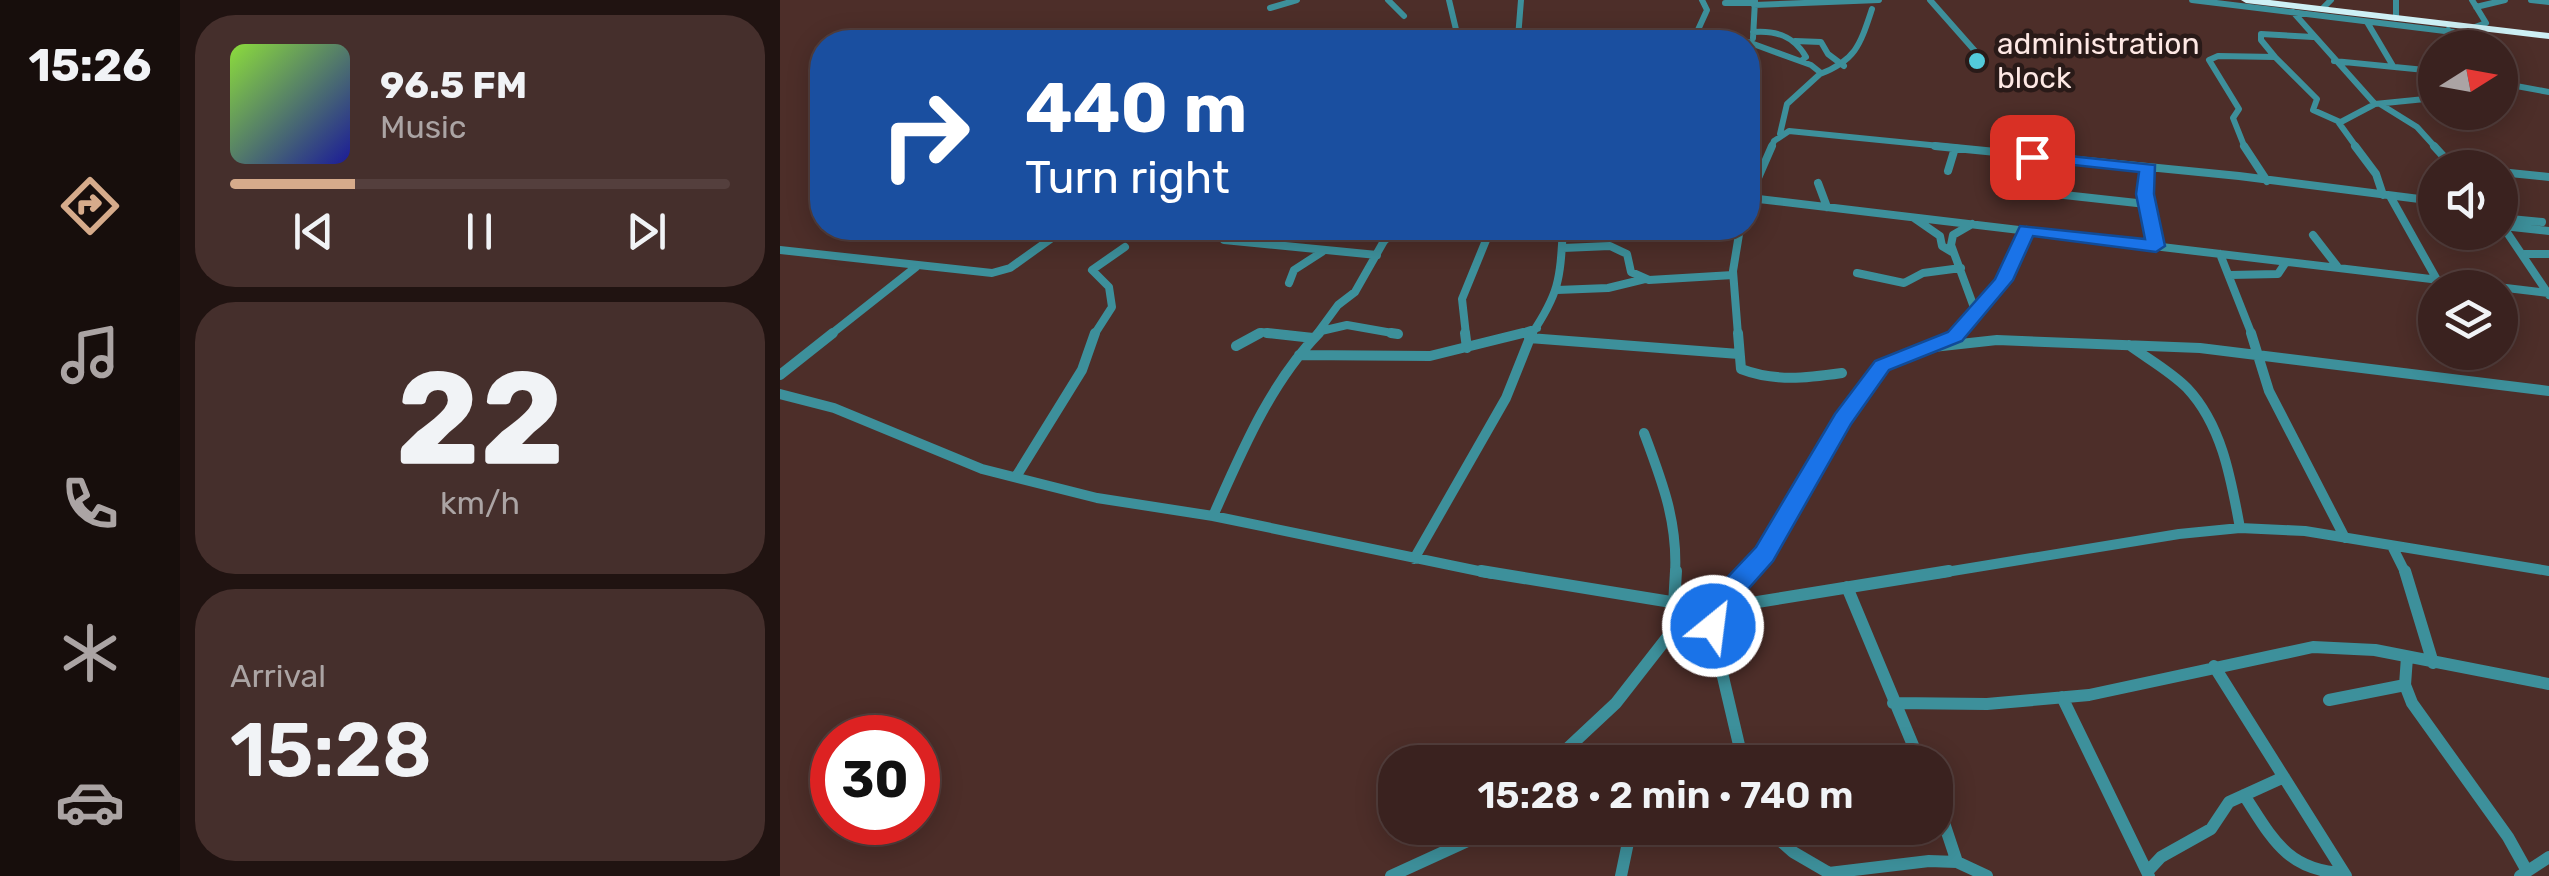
<!DOCTYPE html>
<meta charset="utf-8">
<style>
:root{--surface:#3a221f;--page:#452f2c;--text:#f1f3f6;--muted:#aba4a4;--line:#543f3d;--accent:#d6ab8b}
body{margin:0;font-family:Rubik,sans-serif;background:var(--page);color:var(--text);height:100vh;display:flex;flex-direction:column;font-size:38px;white-space:nowrap}
*{box-sizing:border-box;margin:0}
p{font-size:32px;color:var(--muted)}
.icon{flex:none;width:55px;height:55px;fill:none;stroke:currentColor;stroke-width:2;stroke-linecap:round;stroke-linejoin:round}
.map{position:relative;flex:1;overflow:hidden}
.details{display:flex;flex-direction:column;gap:15px;padding:15px;background:#201311;width:600px}
.details>*{flex:none}
.hud{position:absolute;left:30px;top:30px;width:950px;height:210px;border-radius:40px;box-shadow:0 5px 25px #0003,0 0 0 2px var(--line);background:#1a4fa0;color:#fff;overflow:hidden}
.needle{width:65px;rotate:79deg}
.tools{position:absolute;left:1638px;top:30px;display:grid;gap:20px}
.tools a{display:grid;place-items:center;width:100px;height:100px;border-radius:50%;background:var(--surface);box-shadow:0 5px 25px #0003,0 0 0 2px var(--line);font-size:50px}
.speed{position:absolute;left:30px;top:715px;display:flex;gap:20px;font-size:50px;font-weight:700;text-align:center}
.speed>*{display:grid;place-content:center;width:130px;height:130px;border-radius:50%;background:var(--surface);box-shadow:0 5px 25px #0003,0 0 0 2px var(--line);line-height:1}
.speed .limit{border:15px solid #d22;background:#fff;color:#111}
.pin{position:absolute;display:grid;place-items:center;width:85px;height:85px;color:#fff;margin:-42px;border-radius:20px;box-shadow:0 5px 15px #0006}
.me{position:absolute;width:110px;margin:-55px;rotate:29deg;stroke-linejoin:round;filter:drop-shadow(0 0 8px #0008)}
.turn{display:flex;align-items:center;gap:35px;height:210px;padding:0 50px;font-size:45px}
.turn .icon{width:130px;height:130px;stroke-width:2.5}
.turn b{display:block;font-size:70px;line-height:85px}
.big{font-size:75px;font-weight:600;line-height:1.1}
.details .card{flex:1;display:flex;flex-direction:column;justify-content:center;gap:15px;min-width:0;padding:0 35px;border-radius:40px;background:var(--page)}
.details .dial{align-items:center;gap:0}
.dial b{font-size:130px;line-height:1}
.song{display:flex;align-items:center;gap:30px}
.cover{width:120px;height:120px;border-radius:15px;background:linear-gradient(135deg,hsl(90 70% 55%),hsl(240 70% 35%))}
.played{height:10px;border-radius:5px;background:linear-gradient(90deg,var(--accent) 25%,var(--line) 25%)}
.keys{display:flex;justify-content:space-around;direction:ltr}
.trip{position:absolute;left:598px;top:745px;width:575px;height:100px;border-radius:40px;background:var(--surface);box-shadow:0 5px 25px #0003,0 0 0 2px var(--line);font-weight:600;line-height:100px;text-align:center}
main{display:flex;flex:1;min-height:0}
.tabs{display:flex;flex-direction:column;width:180px;justify-content:space-around;align-items:center;background:#170e0c;color:var(--muted)}
.tabs .icon{width:70px;height:70px}
.tabs .active{color:var(--accent)}
.tabs b{font-size:45px;color:var(--text)}
.map>svg:first-child{display:block}
.lines{fill:none;stroke-linecap:round;stroke-linejoin:round}
.street-far3{stroke:#3d909b;stroke-width:6}
.street-far2{stroke:#3d909b;stroke-width:8}
.street-far1{stroke:#3d909b;stroke-width:10}
.street{stroke:#3d909b;stroke-width:12}
.highway{fill:#cef0f5;fill-rule:evenodd}
.route{fill:#1a73e8;stroke:#114b97;stroke-width:2.5}
.poi-dot{fill:#53cbdb;stroke:#291a18;stroke-width:4}
.labels{text-anchor:middle;stroke-width:9;stroke-linejoin:round;paint-order:stroke}
.far-poi-label{font-size:30px;fill:#fee8e4;stroke:#291a18;text-anchor:start}
</style>
<main>
<nav class="tabs">
<b>15:26</b>
<svg class="icon active" aria-label="directions" viewBox="0 0 24 24"><path d="M12 3l9 9-9 9-9-9zM9 14v-3h6M13 9l2 2-2 2"/></svg>
<svg class="icon" aria-label="music" viewBox="0 0 24 24"><path d="M9 18V5l10-2v13"/><circle cx="6" cy="18" r="3"/><circle cx="16" cy="16" r="3"/></svg>
<svg class="icon" aria-label="phone" viewBox="0 0 24 24"><path d="M5 4h4l2 5-3 2q2 4 5 5l2-3 5 2v4C11 20 4 13 5 4z"/></svg>
<svg class="icon" aria-label="climate" viewBox="0 0 24 24"><path d="M12 3v18M4 7l16 10M4 17L20 7"/></svg>
<svg class="icon" aria-label="car" viewBox="0 0 24 24"><path d="M5 17H2v-5l4-1 3-4h7l3 4 3 1v5h-3M9 17h6M6 11h13"/><circle cx="7" cy="17" r="2"/><circle cx="17" cy="17" r="2"/></svg>
</nav>
<section class="details">
<div class="card">
<div class="song"><i class="cover"></i><div><b>96.5 FM</b><p>Music</p></div></div>
<div class="played"></div>
<div class="keys"><svg class="icon" aria-label="previous" viewBox="0 0 24 24"><path d="M18 5L8 12l10 7zM5 5v14"/></svg><svg class="icon" aria-label="pause" viewBox="0 0 24 24"><path d="M8 5v14M16 5v14"/></svg><svg class="icon" aria-label="next" viewBox="0 0 24 24"><path d="M6 5l10 7-10 7zM19 5v14"/></svg></div>
</div>
<div class="card dial"><b>22</b><p>km/h</p></div>
<div class="card"><p>Arrival</p><b class="big">15:28</b></div>
</section>
<div class="map">
<svg width="1769" height="876" viewBox="0 0 1769 876">
<rect width="100%" height="100%" fill="#4d2e29"/>
<g class="lines">
<path class="street-far3" d="M608,0L624,16
M669,0L679,42
M1150,0L1195,51
M1412,0L1673,32
M1616,0V18
M1692,0L1706,23L1695,27
M1751,0L1769,2
M945,3H974
M974,5L1099,0
M1696,7L1725,0
M490,8L517,0
M1542,9L1551,0
M1513,12L1595,104
M1587,22L1613,66
M1668,30L1684,48
M973,32C996,30 1014,36 1026,57L1021,61
M913,37L952,42
M738,38L741,0
M973,38L975,1
M1015,41L1041,42L1048,54L1064,66
M714,42L766,35L912,38
M907,42L917,32L927,10L922,0
M968,42L1031,65L1041,73L1007,104L1000,134
M1495,57L1537,99L1533,110L1560,122
M1554,61L1655,71
M1040,74C1076,60 1080,45 1092,9
M1720,83L1769,92
M1600,104L1637,127L1656,148
M991,148L994,141L1009,131L1180,148
M1465,148L1453,118L1459,109L1429,60L1438,56L1495,57L1481,40V34L1533,37
M1577,148L1559,123L1595,104L1655,98"/>
<path class="street-far2" d="M1155,146L1459,176L1655,201
M1464,146L1487,181
M1575,146L1596,174L1603,195
M1654,146L1674,168
M1370,169L1365,197L1376,246
M1168,171L1175,148
M1720,172L1769,177
M1038,183L1047,207
M1266,193L1366,204
M1610,196L1656,278
M970,198L1768,293
M968,201L992,146
M1134,218L1160,236L1162,246L1172,252
M1720,218L1762,222
M1720,222L1769,295
M1192,224L1173,235L1171,245L1195,310
M1723,226L1769,231
M282,230L366,229
M1533,235L1557,266
M444,240L597,255
M783,248L830,246L847,254L851,272L869,280L953,275
M0,250L212,273L230,268L286,228
M1440,254L1472,335
M1743,254H1769
M1077,273L1124,283L1143,273L1181,268
M1450,275L1498,274L1506,262
M509,283L514,270L542,252
M777,290L828,288L865,279
M541,331L567,325L618,334
M50,335L136,267
M314,335L332,307L329,287L312,270L345,247
M475,335L481,332L509,335
M536,335L558,305L575,292L604,241L618,228
M686,335L682,299L711,228
M736,335L757,328
M751,335C780,292 780,279 783,228
M958,335L953,271L960,228
M1174,335L1224,276L1247,230"/>
<path class="street-far1" d="M487,333L533,338
M611,333L618,334
M685,333L687,348
M958,333L961,369C995,382 1027,378 1062,373
M1471,333L1489,391L1565,538
M749,338L959,354
M1162,344L1176,333
M1349,345C1368,359 1390,371 1407,388C1442,425 1451,479 1460,528
M456,346L480,333
M519,355L650,356L743,333
M0,375L53,333
M0,394L54,408L202,469L317,498L433,516L713,574
M864,433C882,481 898,522 895,574
M237,475L302,370L315,333
M433,516C461,453 490,383 539,333
M1612,546L1626,574
M634,559L726,398L752,333
M968,574L1000,530L1083,387L1101,366L1144,348L1217,340L1420,348L1769,391
M1154,574L1399,534L1460,528L1525,531L1769,571"/>
<path class="street" d="M701,571L934,609L1169,571
M1625,571L1653,663
M1067,587L1140,762
M894,605L896,571
M1627,657L1625,685L1632,703L1728,837L1747,871
M1434,666L1566,876
M1282,697L1369,876
M1549,700L1625,685
M1113,703L1207,704L1309,695L1533,647L1595,650L1769,684
M773,762L836,703L911,607
M963,762L936,647L934,609L970,571
M1464,795C1492,838 1507,871 1564,873
M1155,796L1177,862
M986,828L1013,852L1049,873L1149,861L1177,862L1207,876
M714,829L733,828
M1367,872L1381,857L1431,829L1449,802L1504,777
M611,876L716,828
M841,876L851,828
M1740,876L1769,857"/>
<path class="highway" d="M1461,0H1490L1769,33V39L1466,3Z"/>
</g>
<path class="route" d="M1252,152L1375,165L1374,194L1385,246L1376,252L1253,236L1233,280L1182,341L1109,370L1071,424L993,561L947,613L943,634L933,637L924,634L920,626L925,601L976,547L1055,414L1095,361L1168,332L1215,279L1240,226L1365,239L1356,194L1359,172L1247,160V153Z"/>
<circle class="poi-dot" cx="1197" cy="61" r="10"/>
<g class="labels">
<g class="far-poi-label">
<text x="1217" y="54">administration<tspan x="1217" dy="34">block</tspan></text>
</g>
</g>
</svg>
<div class="tools">
<a><svg class="needle" viewBox="-14 -14 28 28"><path d="M0-13l5 13h-10z" fill="#e53935"/><path d="M0 13l5-13h-10z" fill="#aba4a4"/></svg></a>
<a><svg class="icon" aria-label="sound" viewBox="0 0 24 24"><path d="M4 9h4l5-4v14l-5-4H4zM17 9q2 3 0 6"/></svg></a>
<a><svg class="icon" aria-label="layers" viewBox="0 0 24 24"><path d="M12 4l9 5-9 5-9-5zM3 14l9 5 9-5"/></svg></a>
</div>
<div class="speed"><div class="limit">30</div></div>
<div class="pin" style="left:1252px;top:157px;background:#d93025"><svg class="icon" aria-label="arrive" viewBox="0 0 24 24"><path d="M6 21V4h12l-3 4 3 4H6"/></svg></div>
<svg class="me" style="left:933px;top:626px" viewBox="-20 -20 40 40"><circle r="17" fill="#1a73e8" stroke="#fff" stroke-width="3"/><path d="M0-11L8 9 0 5-8 9z" fill="#fff"/></svg>
<div class="trip">15:28 · 2 min · 740 m</div>
<div class="hud">
<div class="turn"><svg class="icon" aria-label="right" viewBox="0 0 24 24"><path d="M7 20v-9h11M14 6l5 5-5 5"/></svg><div><b>440 m</b>Turn right</div></div>
</div>
</div>
</main>
